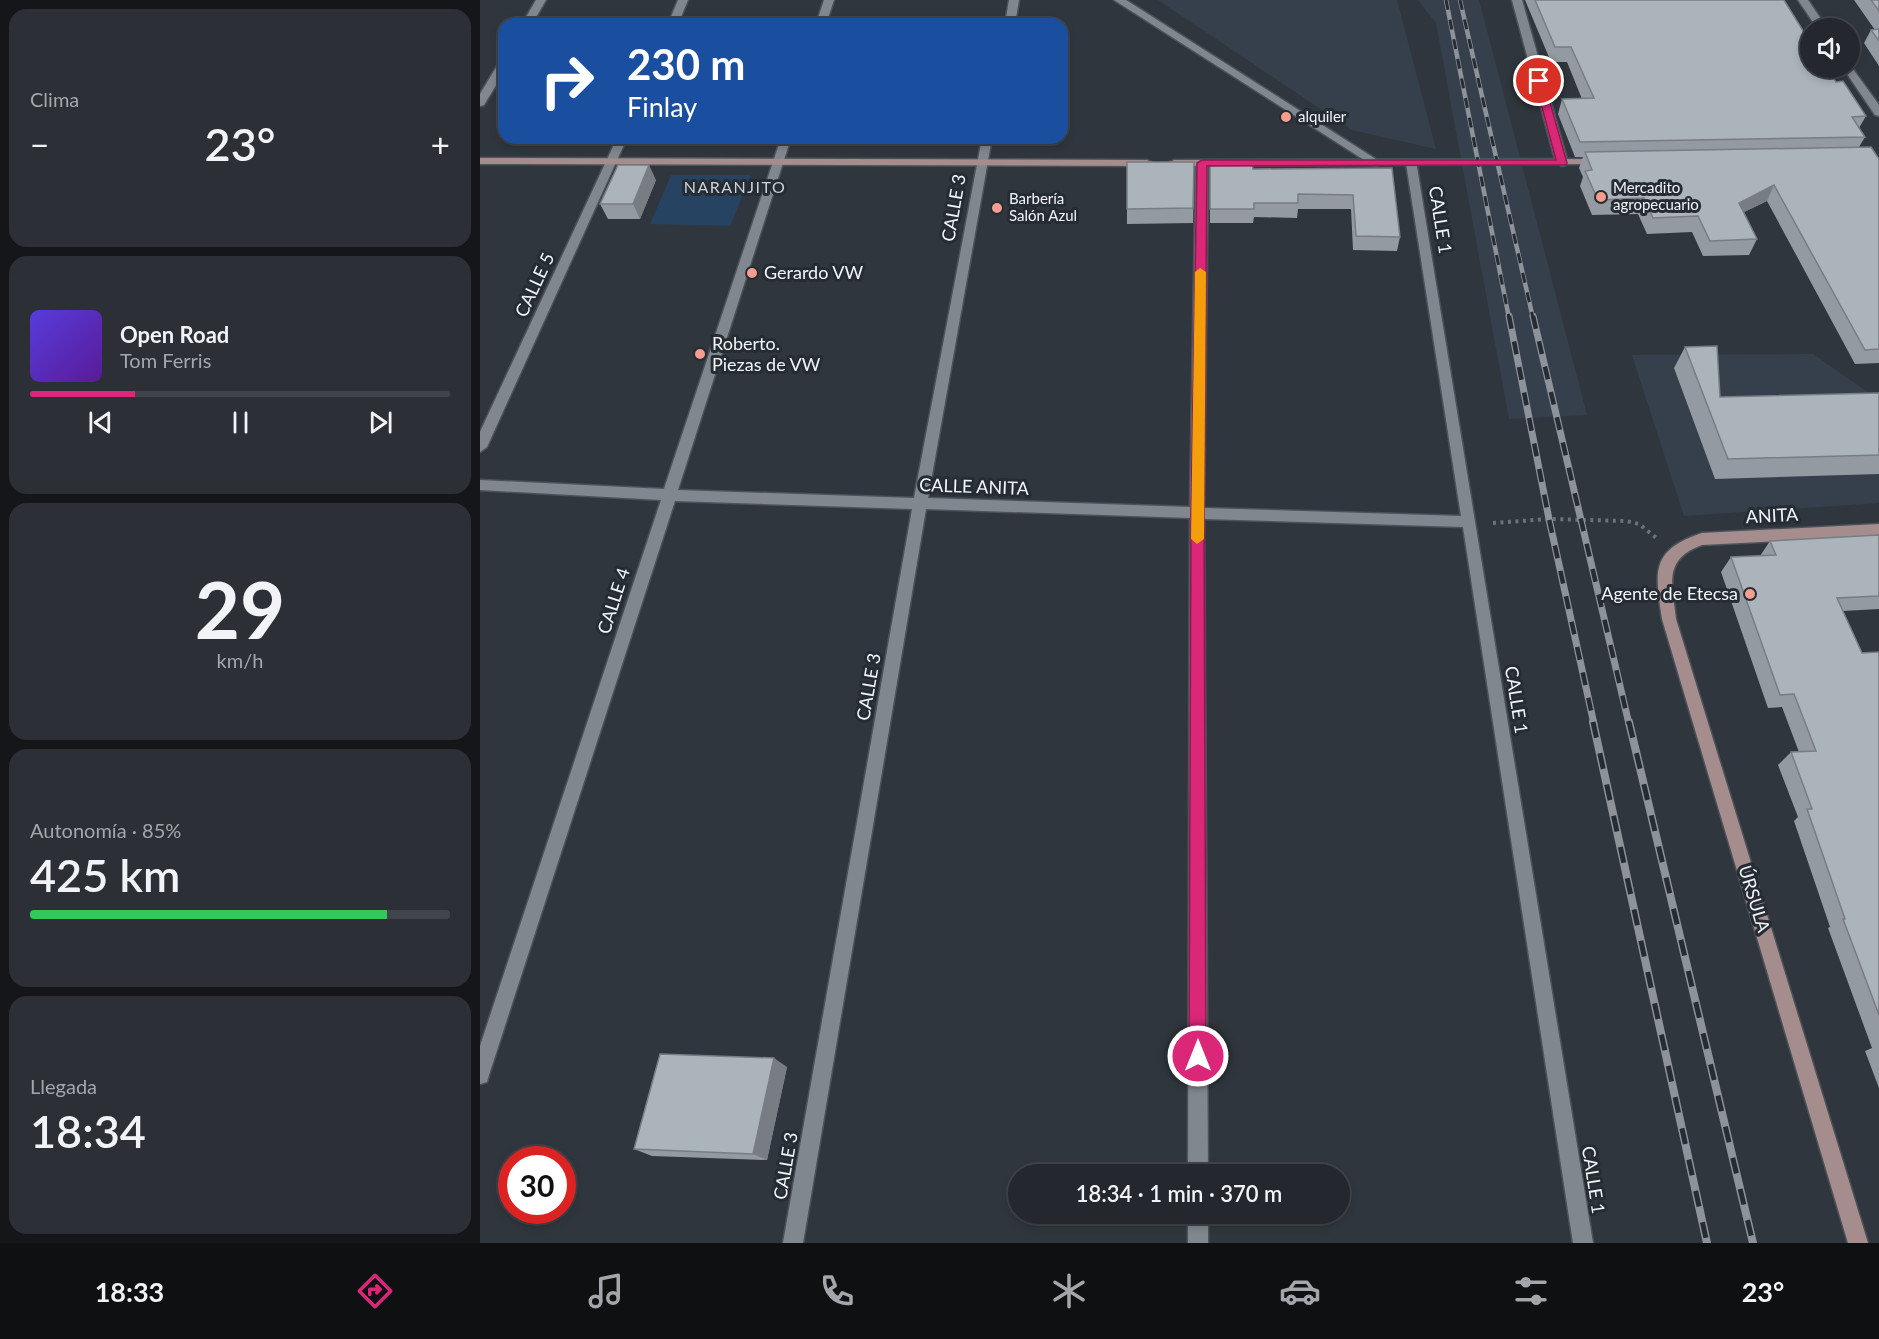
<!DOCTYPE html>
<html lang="es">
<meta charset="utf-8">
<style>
:root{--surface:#24282e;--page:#2c3036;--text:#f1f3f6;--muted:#a3a6aa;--line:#41444a;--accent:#db2777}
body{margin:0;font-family:Lato,sans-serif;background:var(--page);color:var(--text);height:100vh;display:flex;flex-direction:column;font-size:22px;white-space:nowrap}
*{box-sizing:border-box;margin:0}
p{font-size:20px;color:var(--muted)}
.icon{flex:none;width:33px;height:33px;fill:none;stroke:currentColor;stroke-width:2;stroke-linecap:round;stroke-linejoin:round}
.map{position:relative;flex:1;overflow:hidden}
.side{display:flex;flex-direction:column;gap:9px;padding:9px;background:#141619;width:480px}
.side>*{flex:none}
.hud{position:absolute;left:18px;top:18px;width:570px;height:126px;border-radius:18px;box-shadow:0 3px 9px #0003,0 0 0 2px var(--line);background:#1a4fa0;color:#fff;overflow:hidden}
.tools{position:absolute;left:1320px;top:18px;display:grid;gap:12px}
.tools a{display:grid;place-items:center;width:60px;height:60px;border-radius:50%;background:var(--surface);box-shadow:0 3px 9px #0003,0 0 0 2px var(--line);font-size:30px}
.speed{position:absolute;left:18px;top:1146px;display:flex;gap:12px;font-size:30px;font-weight:700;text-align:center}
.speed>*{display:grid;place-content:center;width:78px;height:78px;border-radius:50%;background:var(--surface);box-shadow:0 3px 9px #0003,0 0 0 2px var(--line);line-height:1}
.speed .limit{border:9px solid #d22;background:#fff;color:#111}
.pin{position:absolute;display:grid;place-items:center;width:51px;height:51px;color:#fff;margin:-26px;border:3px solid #fff;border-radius:50%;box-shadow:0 2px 6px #0007}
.me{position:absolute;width:66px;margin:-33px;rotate:0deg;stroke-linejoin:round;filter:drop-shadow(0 0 4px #0008)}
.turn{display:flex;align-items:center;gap:21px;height:126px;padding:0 30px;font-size:27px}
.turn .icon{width:78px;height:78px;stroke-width:2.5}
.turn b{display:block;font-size:42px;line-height:51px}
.big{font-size:45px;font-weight:600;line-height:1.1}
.side .card{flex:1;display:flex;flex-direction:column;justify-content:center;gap:9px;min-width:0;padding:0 21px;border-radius:18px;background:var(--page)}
.side .dial{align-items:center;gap:0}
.dial b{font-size:78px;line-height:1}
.song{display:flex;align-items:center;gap:18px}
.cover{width:72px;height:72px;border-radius:9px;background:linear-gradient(135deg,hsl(250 70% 55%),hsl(270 70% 35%))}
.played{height:6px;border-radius:3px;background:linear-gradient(90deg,var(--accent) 25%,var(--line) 25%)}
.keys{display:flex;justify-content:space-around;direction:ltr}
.heat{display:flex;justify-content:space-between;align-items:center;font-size:33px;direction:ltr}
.charge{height:9px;border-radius:4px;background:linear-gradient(90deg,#34c759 85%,var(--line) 0)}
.trip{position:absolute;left:528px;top:1164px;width:342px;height:60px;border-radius:30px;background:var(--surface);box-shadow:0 3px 9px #0003,0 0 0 2px var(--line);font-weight:600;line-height:60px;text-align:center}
.dock{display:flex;height:96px;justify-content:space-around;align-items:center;background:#0e1012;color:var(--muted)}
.dock .icon{width:42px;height:42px}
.dock .current{color:var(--accent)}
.dock b{font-size:27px;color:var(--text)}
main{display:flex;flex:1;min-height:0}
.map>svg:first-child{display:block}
.built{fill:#36404c}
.green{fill:#264361}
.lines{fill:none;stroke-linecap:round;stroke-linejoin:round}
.street-casing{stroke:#4c5257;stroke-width:3}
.secondary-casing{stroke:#4c5257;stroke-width:3}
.path{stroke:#6d7279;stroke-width:4;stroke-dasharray:3 4.5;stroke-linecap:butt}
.street{fill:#80878f;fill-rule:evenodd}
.secondary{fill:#a58c8d;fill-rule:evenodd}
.rail-far2-casing{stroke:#8e9399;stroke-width:4.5}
.rail-far1-casing{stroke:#8e9399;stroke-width:7}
.rail-casing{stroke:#8e9399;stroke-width:8}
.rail-far2{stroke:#262c33;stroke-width:3;stroke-dasharray:10;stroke-linecap:butt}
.rail-far1{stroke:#262c33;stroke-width:4.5;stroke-dasharray:13;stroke-linecap:butt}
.rail{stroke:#262c33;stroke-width:5;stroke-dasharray:16;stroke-linecap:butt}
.wall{fill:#939aa1}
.shaded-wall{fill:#787d83}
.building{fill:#abb3bb;stroke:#787d83;stroke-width:1.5}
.route{fill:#db2777;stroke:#8e194d;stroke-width:1.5}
.slow{fill:#f59e0b}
.poi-dot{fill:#f59d8e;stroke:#262c33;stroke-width:2}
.labels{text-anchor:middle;stroke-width:6;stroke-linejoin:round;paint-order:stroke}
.far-poi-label{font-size:15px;fill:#f1f5fa;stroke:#262c33;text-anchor:start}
.far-neighbourhood-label{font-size:16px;letter-spacing:1.5px;fill:#c9d1da;stroke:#262c33}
.street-label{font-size:18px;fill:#f1f5fa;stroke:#262c33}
.poi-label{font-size:18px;fill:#f1f5fa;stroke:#262c33;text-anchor:start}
</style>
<main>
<section class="side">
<div class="card"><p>Clima</p>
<div class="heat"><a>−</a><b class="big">23°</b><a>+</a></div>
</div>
<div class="card">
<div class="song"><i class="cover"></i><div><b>Open Road</b><p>Tom Ferris</p></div></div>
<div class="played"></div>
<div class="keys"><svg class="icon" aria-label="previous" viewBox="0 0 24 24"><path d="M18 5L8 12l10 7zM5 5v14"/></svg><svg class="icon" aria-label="pause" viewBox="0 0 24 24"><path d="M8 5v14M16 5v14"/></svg><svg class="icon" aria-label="next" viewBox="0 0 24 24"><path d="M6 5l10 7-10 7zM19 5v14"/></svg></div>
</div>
<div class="card dial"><b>29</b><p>km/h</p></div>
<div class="card"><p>Autonomía · 85%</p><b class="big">425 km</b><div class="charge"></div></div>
<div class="card"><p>Llegada</p><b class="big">18:34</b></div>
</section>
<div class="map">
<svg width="1399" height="1243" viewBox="0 0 1399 1243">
<rect width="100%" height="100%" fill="#30363d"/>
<path class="built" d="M678,0H917L956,149L872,130Z
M938,0H999L1107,415L1029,419L956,23Z
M1333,354L1399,400V503L1204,516L1152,355Z"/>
<path class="green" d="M191,175H271L250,226L170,224Z"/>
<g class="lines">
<g class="street-casing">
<path id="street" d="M56,0H66L52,24H42Z
M198,0H208L198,24H188Z
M344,0H354L346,24H336Z
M529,0H539L535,24H525Z
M634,0H646L902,163L896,166L892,165Z
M1032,0H1042L1088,163L1086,165L1082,166L1076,163Z
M1318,0H1328L1347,28H1337Z
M24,60V72L4,105L0,106V94L20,61Z
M1370,65L1399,105V116L1395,115L1363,68H1370Z
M137,138H147L7,447L0,452V432Z
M301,138H311L198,490L434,498L502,138H512L448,498L710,507L716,163L722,160L728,163L724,508L981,516L926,163L932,160L936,161L1113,1243H1093L983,527L724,519L728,1174H708L710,518L446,509L323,1243H303L432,509L195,501L9,1075L7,1082L0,1084V1046L181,500L0,490V480L184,489Z
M708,1214H728V1243H708Z"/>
</g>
<g class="secondary-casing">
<path id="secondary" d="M0,158L667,160L673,163L667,166L0,164Z
M1120,159L1126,162L1124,164L694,166L688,163L694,160Z
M1399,524V536L1222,545C1183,559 1192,584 1196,619L1388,1243H1368L1182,619C1175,572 1170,550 1222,533Z"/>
</g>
<path class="path" d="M1013,523L1069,519L1146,521L1159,524L1179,540"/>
<use href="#street" class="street"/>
<use href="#secondary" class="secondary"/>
<g class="rail-far2-casing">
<path id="rail-far2" d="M966,0L1029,318
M980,0L1053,318"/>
</g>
<g class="rail-far1-casing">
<path id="rail-far1" d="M1029,316L1069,519L1114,724
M1053,316L1149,724"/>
</g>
<g class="rail-casing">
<path id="rail" d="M1113,722L1227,1243
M1149,722L1273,1243"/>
</g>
<use href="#rail-far2" class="rail-far2"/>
<use href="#rail-far1" class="rail-far1"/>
<use href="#rail" class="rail"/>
</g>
<path class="wall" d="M1045,0H1304L1356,82L1386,116L1379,128L1385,137L1379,147L1399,159V363L1375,364L1287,201L1264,212L1277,239L1269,255L1223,256L1212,232L1167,234L1158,214L1112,215L1100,186L1103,177L1099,168L1103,157H1095L1078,114L1082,99H1102L1087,62H1071Z
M1374,0H1399V66L1384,43L1391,30H1395Z
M714,162L713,223L647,224V209Z
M730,163L773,169L912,168L920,237L917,251L873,250L871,209H818L817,218L774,217L773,223H730Z
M176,180L160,219H128L120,204Z
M1205,347L1240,397L1399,393V474L1235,479L1194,368Z
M1399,535V609L1363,611L1382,653L1399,652V1088L1385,1051L1392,1048L1348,928L1350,927L1314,821L1318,817L1298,765L1311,752H1319L1302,707L1288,708L1241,572L1251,557L1280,556L1290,541Z
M307,1067L287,1160L172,1156L154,1149Z"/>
<path class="shaded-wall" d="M169,165L176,180L160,219L153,204Z
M1294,185L1287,201L1252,218L1259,203Z
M294,1058L307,1067L287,1160L273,1154Z"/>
<path class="building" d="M1055,0H1304L1330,42V68H1347L1356,82L1363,81L1386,116L1372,117L1385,137L1100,142L1082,99L1114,98L1091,47H1075Z
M1391,0H1399V11Z
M1399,29V41L1391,30Z
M1391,147L1399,159V349L1385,350L1294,185L1259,203L1277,239L1230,241L1218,216L1173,218L1164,198L1118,200L1105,171L1112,170L1105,152Z
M647,162H714L713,208L647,209Z
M730,163H772L773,169L912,168L920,237L876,236L873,195L818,194V203H774V209H730Z
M138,165H169L153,204H120Z
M1237,346L1240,397L1399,393V455L1248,459L1205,347Z
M1399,535V596L1357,598L1382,653L1399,652V1015L1363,919H1365L1327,809H1332L1311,752L1336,751L1314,694L1300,695L1251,557L1296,555L1290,541Z
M180,1054L294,1058L273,1154L154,1149Z"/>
<path class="route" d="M1056,79L1064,81L1087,163L1086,165L727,166L724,512L726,1056L724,1062L718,1065L712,1062L709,1056L711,512L717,163L722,160H1076L1055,81Z"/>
<path class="slow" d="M720,268L726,272L724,539L717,544L711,539L715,272Z"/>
<g class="poi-dot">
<circle cx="806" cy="117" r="6"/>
<circle cx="1121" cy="197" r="6"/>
<circle cx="517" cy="208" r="6"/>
<circle cx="272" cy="273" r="6"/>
<circle cx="220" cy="354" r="6"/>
<circle cx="1270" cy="594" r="6"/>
</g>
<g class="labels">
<g class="far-poi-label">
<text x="818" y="122">alquiler</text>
<text x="1133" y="193">Mercadito<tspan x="1133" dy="17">agropecuario</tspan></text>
<text x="529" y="204">Barbería<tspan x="529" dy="17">Salón Azul</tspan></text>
</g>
<g class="far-neighbourhood-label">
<text x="255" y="193">NARANJITO</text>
</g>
<g class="street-label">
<text transform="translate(474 208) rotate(-80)" y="6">CALLE 3</text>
<text transform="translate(960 220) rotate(81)" y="6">CALLE 1</text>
<text transform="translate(55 285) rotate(-65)" y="6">CALLE 5</text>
<text transform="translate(494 487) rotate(2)" y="6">CALLE ANITA</text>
<text transform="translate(1292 516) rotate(-3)" y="6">ANITA</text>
<text transform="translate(134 601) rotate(-72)" y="6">CALLE 4</text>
<text transform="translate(389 687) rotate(-80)" y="6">CALLE 3</text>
<text transform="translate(1036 700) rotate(81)" y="6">CALLE 1</text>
<text transform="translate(1274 899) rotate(73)" y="6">ÚRSULA</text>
<text transform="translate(306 1166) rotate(-80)" y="6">CALLE 3</text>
<text transform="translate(1113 1180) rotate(81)" y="6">CALLE 1</text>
</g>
<g class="poi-label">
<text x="284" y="279">Gerardo VW</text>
<text x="232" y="350">Roberto.<tspan x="232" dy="21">Piezas de VW</tspan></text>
<text x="1258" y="600" text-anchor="end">Agente de Etecsa</text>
</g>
</g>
</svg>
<div class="tools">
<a><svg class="icon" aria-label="sound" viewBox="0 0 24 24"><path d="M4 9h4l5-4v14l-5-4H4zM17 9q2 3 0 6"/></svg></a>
</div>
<div class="speed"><div class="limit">30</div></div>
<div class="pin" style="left:1059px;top:81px;background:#d93025"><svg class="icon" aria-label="arrive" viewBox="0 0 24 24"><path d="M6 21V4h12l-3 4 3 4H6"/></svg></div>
<svg class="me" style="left:718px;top:1056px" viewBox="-20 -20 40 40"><circle r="17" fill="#db2777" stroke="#fff" stroke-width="3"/><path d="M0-11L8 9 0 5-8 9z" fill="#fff"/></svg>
<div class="trip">18:34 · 1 min · 370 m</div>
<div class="hud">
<div class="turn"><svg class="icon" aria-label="right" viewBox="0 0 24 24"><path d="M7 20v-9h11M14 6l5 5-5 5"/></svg><div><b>230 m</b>Finlay</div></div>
</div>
</div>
</main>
<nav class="dock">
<b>18:33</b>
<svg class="icon current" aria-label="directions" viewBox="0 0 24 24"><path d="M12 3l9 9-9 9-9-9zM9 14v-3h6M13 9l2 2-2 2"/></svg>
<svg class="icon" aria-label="music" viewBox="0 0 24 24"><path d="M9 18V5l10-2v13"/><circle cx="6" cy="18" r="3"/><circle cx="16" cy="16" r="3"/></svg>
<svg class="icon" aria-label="phone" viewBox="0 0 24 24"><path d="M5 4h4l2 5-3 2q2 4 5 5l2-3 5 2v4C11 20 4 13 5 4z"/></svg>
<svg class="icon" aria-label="climate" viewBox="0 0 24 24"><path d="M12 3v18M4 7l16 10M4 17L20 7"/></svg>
<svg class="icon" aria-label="car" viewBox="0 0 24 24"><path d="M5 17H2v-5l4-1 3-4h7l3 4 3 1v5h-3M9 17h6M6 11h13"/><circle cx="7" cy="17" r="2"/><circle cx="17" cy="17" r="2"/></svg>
<svg class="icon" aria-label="filters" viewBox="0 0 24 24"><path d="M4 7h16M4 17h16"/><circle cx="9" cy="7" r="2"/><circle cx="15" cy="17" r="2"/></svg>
<b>23°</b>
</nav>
